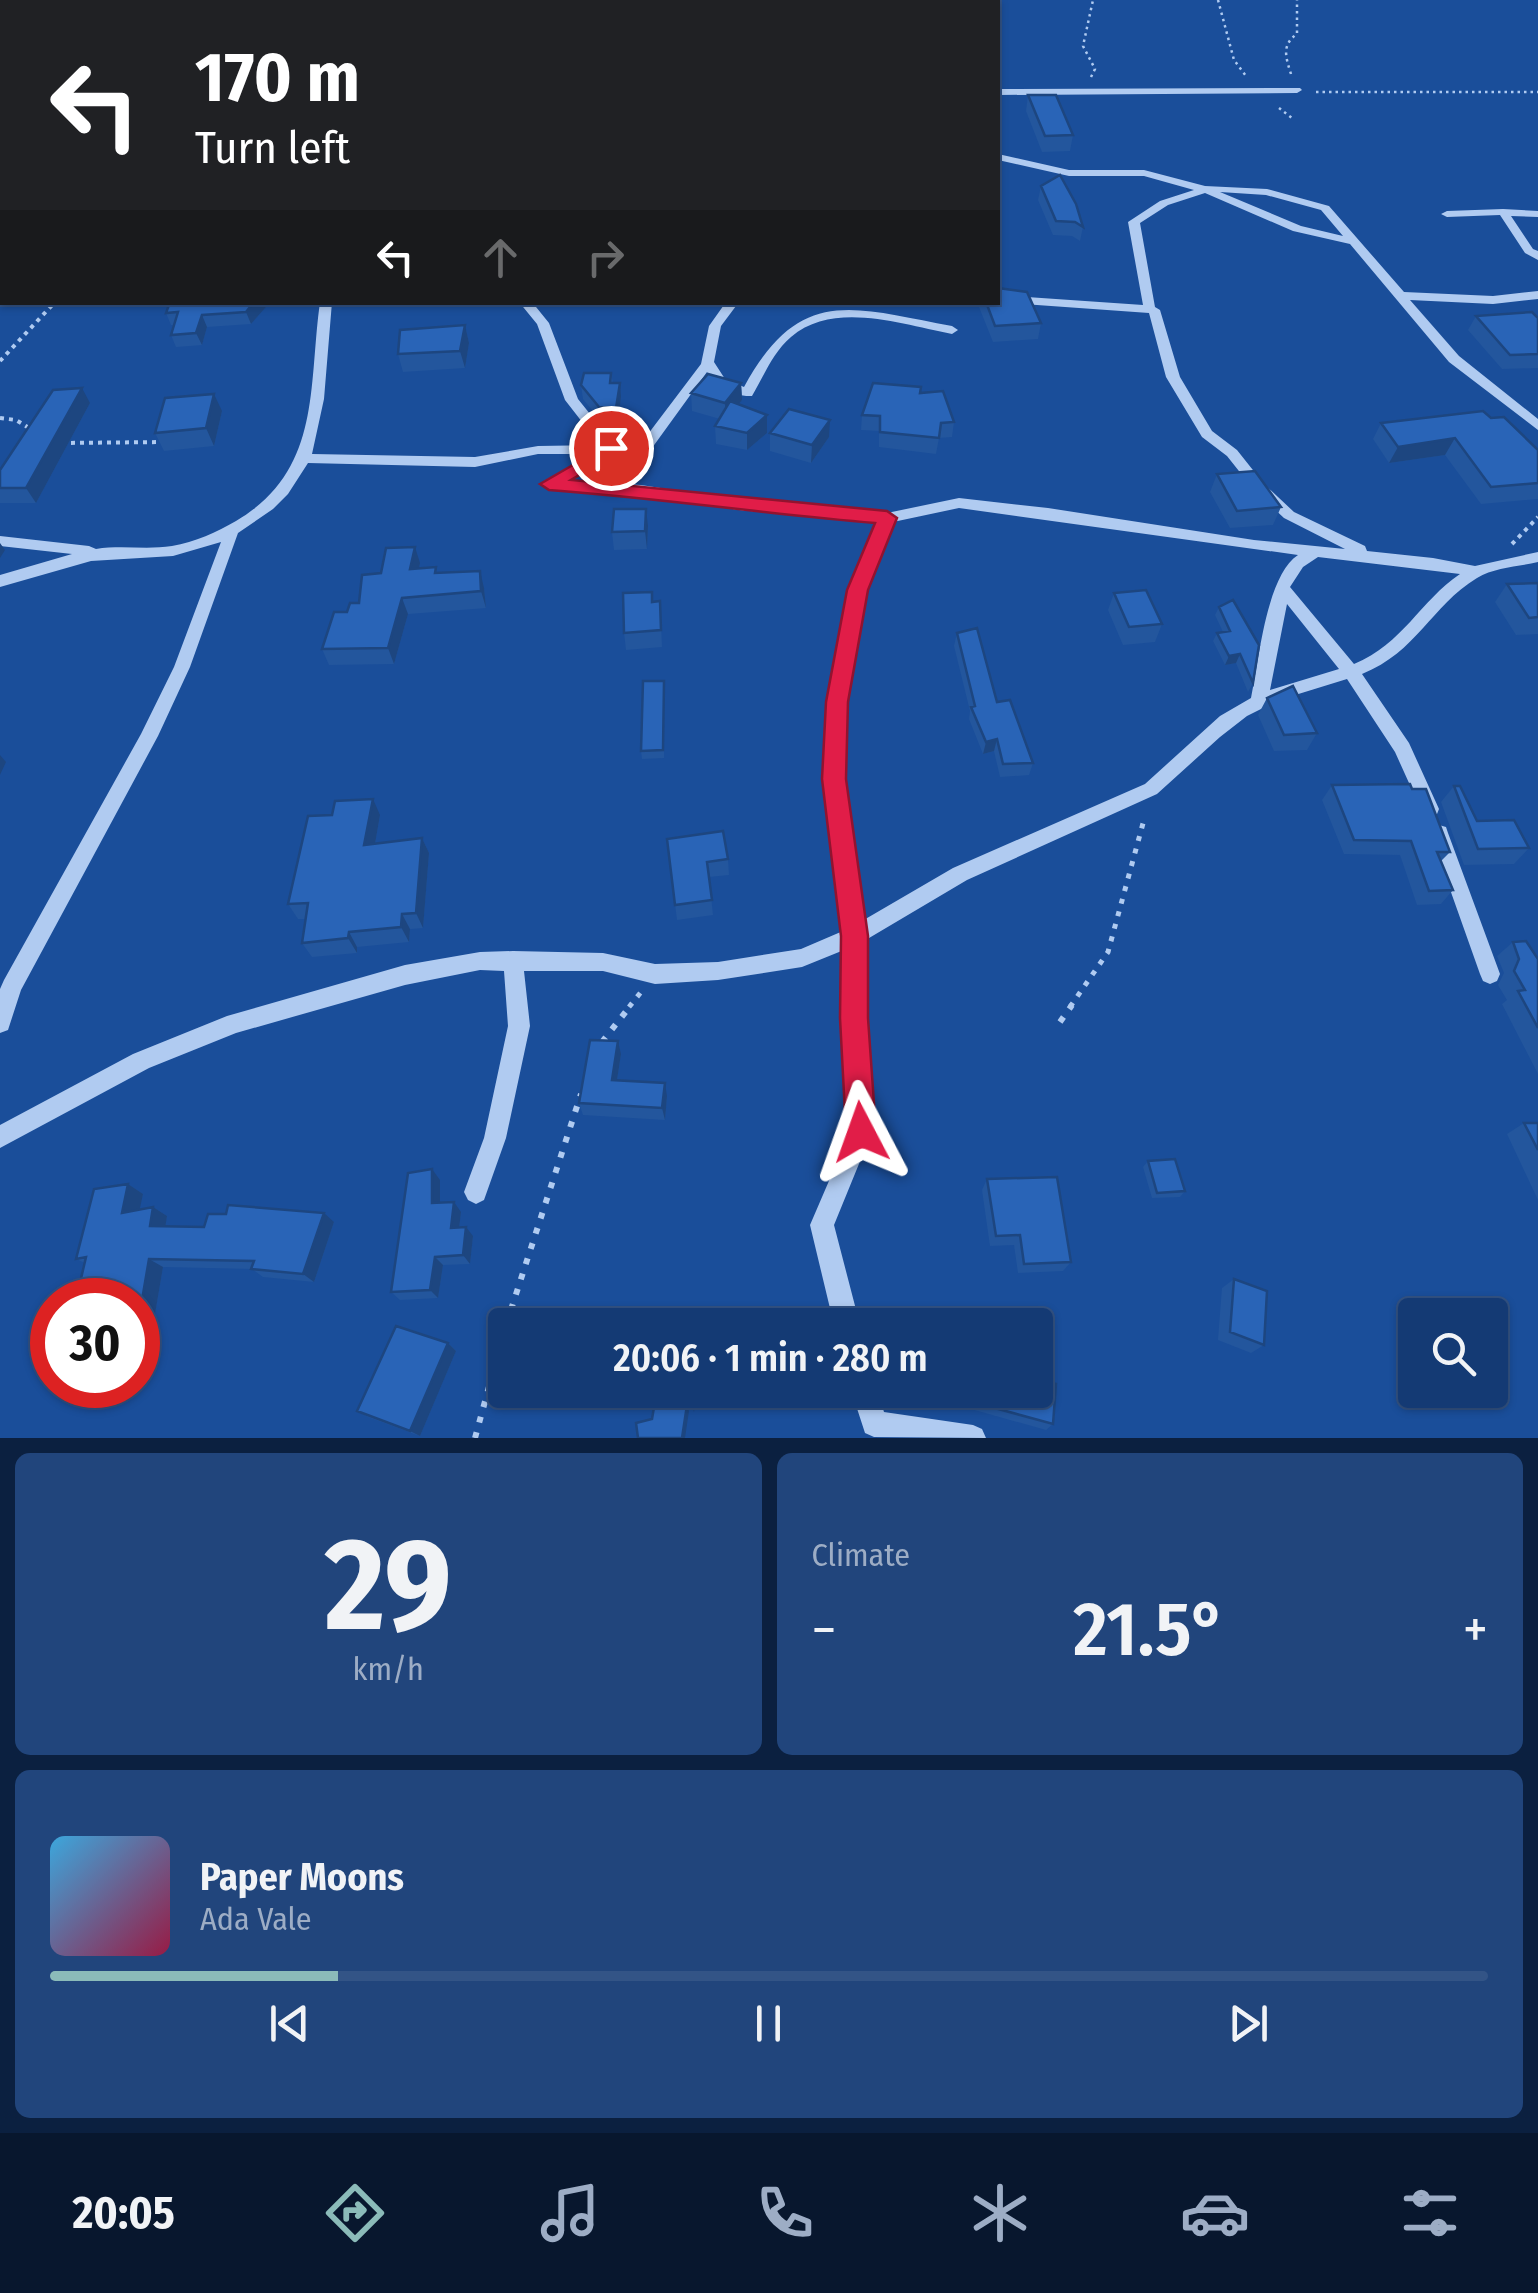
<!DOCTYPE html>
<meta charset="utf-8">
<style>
:root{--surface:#143a74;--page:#21457c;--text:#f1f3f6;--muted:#9dadc5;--line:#335486;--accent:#8bbbb9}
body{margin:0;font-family:"Fira Sans Condensed",sans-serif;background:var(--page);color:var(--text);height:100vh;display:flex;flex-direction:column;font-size:38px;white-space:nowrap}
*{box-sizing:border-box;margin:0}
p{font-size:32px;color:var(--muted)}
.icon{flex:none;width:55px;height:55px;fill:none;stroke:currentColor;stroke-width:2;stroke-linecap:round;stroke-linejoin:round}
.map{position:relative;height:1438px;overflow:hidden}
.drawer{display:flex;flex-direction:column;gap:15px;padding:15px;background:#0b2040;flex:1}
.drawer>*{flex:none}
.guide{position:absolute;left:0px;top:0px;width:1000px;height:305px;box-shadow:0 2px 8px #0004,0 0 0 2px var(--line);background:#202124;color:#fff;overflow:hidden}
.buttons{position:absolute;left:1398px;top:1298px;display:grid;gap:20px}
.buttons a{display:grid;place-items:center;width:110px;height:110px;border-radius:10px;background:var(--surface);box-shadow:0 2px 8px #0004,0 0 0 2px var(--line);font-size:50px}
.speed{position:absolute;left:30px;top:1278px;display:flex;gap:20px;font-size:50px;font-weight:700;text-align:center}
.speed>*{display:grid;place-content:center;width:130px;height:130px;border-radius:50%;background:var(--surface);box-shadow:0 2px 8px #0004,0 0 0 2px var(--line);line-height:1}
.speed .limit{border:15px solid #d22;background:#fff;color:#111}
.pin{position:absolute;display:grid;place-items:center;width:85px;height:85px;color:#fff;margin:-42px;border:5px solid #fff;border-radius:50%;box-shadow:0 2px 10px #0007}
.me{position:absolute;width:110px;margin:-55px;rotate:356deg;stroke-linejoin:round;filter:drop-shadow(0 0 8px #0008)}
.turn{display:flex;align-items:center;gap:35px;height:210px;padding:0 30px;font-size:45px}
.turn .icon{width:130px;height:130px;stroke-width:2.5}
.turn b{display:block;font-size:70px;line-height:85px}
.lanes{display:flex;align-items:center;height:95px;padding:0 30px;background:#0003;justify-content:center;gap:50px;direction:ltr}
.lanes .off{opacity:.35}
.big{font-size:75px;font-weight:600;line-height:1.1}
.drawer .tile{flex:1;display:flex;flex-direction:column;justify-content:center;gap:15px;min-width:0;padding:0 35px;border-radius:15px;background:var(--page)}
.drawer .dial{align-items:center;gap:0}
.dial b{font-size:130px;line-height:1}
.song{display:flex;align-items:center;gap:30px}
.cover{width:120px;height:120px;border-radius:15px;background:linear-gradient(135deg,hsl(200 70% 55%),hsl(340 70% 35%))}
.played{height:10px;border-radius:5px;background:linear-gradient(90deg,var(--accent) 20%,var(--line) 20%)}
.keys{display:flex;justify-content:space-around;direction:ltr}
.heat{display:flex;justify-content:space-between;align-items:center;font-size:55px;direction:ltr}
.drawer .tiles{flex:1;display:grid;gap:15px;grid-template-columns:1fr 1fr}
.tile:last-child{grid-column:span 2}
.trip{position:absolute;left:488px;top:1308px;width:565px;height:100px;border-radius:10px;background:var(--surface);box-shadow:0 2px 8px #0004,0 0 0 2px var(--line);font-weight:600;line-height:100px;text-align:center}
.dock{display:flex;height:160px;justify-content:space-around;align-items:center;background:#08172e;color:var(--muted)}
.dock .icon{width:70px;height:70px}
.dock .on{color:var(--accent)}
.dock b{font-size:45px;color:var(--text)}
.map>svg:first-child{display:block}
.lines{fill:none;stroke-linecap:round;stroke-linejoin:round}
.path-far3{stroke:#b0cbf1;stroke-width:2.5;stroke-dasharray:2.5 4;stroke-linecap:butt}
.path-far2{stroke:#b0cbf1;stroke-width:4;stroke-dasharray:4 5;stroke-linecap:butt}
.path-far1{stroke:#b0cbf1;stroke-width:5;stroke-dasharray:5 8;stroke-linecap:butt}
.path{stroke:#b0cbf1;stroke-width:6;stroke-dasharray:6 10;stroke-linecap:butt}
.minor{fill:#b0cbf1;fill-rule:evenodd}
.wall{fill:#23569d}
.shaded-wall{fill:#1d4680}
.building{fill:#2964b7;stroke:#1d4680;stroke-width:2.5}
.route{fill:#e11d48;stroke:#92132f;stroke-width:2.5}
</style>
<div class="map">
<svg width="1538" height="1438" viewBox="0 0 1538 1438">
<rect width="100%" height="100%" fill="#1a4e9a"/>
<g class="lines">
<path class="path-far3" d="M1218,0L1234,60L1246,76
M1291,74C1286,58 1281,45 1297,34V0
M1091,77L1095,69L1083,46L1093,0
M1316,92H1538
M1279,108L1292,118"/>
<path class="path-far2" d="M0,361L55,302
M0,418L16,420L34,431
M62,443L165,442
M1512,544L1538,517"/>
<path class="path-far1" d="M629,1007L641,992
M1070,1007L1108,952L1145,816"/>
<path class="path" d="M1060,1022L1072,1005
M602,1042L631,1005
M506,1325L581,1094
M475,1438L505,1328"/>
<path class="minor" d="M347,0H355V2H347Z
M0,84H2V90H0Z
M1300,88L1302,90L1297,93L998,95V89Z
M998,154L1069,170H1144L1205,186L1267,189L1329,206L1404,292L1493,296L1538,291V299L1493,304L1410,300L1459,356L1538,419V430L1449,362L1350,244L1293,231L1205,193L1168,205L1140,223L1155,307L1160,310L1180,377L1212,431L1237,450L1264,484L1294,512L1365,546L1367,551L1433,558L1475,566L1538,552V562C1518,567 1495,567 1477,578C1431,606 1417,652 1362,674L1409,743L1439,809L1437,814L1430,817L1423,814L1395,752L1347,679L1279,700L1247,716L1220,737L1157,794L967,880L864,941L865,1018L872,1132L834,1225L860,1325H834L810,1225L850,1132L843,1018L844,950L802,967L718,980L655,984L603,971H524L530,1026L506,1138L484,1200L476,1204L468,1200L464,1192L484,1138L508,1026L504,971L480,970L405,985L236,1033L149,1068L0,1148V1125L133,1054L227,1016L405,965L480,952L513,951L603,953L655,964L718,962L801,949L843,931L825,779L828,702L850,590L878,522L739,510L641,495L544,487V481L592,454H538L475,467L308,463L288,494L273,509L238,533L190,667L158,736L21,990L8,1030L0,1033V989L4,980L141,734L174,667L221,542L173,556L91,561L0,587V575L72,554L0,546V536L89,546L96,549C121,545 147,550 172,546C195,542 217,532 236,521C322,470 308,388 320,302H332L324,399L312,454L475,457L538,446L600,445L565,400L537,324L519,302H532L549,323L578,399L618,449L566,480L641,485L739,500L887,513L959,498L1048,508L1254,540L1345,549L1284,518L1254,490L1227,456L1202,437L1166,377L1149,313L997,302L998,295L1143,305L1128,222L1160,201L1194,190L1144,176H1069L998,160ZM1220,192L1266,195L1321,210L1343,236L1301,226ZM959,508L1298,555C1266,576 1259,661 1251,698L1220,716L1145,784L953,868L862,921L843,779L846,702L866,590L893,522ZM1318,557L1460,574C1420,601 1403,644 1354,664L1290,587L1303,567ZM1287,604L1339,669L1270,690Z
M0,174H2V182H0Z
M1503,209L1538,211V217L1511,216L1533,249L1538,251V260L1525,253L1500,215L1447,217L1441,214L1447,211Z
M726,302H739L721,326L714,362L725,379L744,387C800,284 853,308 952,326L958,330L952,334C902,325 835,300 791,337C773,352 764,376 752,396C734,397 716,387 707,372L652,448H642V442L701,364L709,326Z
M1439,825L1446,827L1448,833L1500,974L1497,981L1490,984L1483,981L1480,974L1430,833L1432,827Z
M851,1390H877L884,1412L973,1425L982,1429L986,1438L874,1437L865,1433Z"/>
</g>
<path class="wall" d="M1028,95L1073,135L1070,151L1042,152L1026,111Z
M1041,186L1083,227L1080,241L1072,236L1053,235L1038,200Z
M170,302H289L288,305L266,307L251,324L207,327L202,345L176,347L171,335L174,325H171L166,313Z
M977,302H998L1041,323L1038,339L993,342Z
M1476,316L1538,318V368L1502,369L1468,330Z
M465,325L469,343L465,368L403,372L398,354Z
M611,373L613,383L621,397L618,422L601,421L583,399L581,385Z
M741,383L742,400L739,404L767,433L747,450L716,444L715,426L720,419L692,411L691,393Z
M920,393L954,422L952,437L939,438L936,454L879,447V431L861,430L862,415Z
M90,403L36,503H0V470Z
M222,411L214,446L164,451L155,433Z
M1491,418L1538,450V499L1481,504L1445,455L1389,463L1373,439L1381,423Z
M770,433L829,437L811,463L770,451Z
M1217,474L1281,507L1273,525L1230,528L1210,492Z
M648,526L647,549L614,550L612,532Z
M420,563L419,568L484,588L486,608L408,614L394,664L329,665L322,649L347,612L359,603L381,573Z
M1538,583V634L1516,635L1495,602L1507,584Z
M1114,593L1162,624L1155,642L1123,645L1108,610Z
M660,601L662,647L626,650L624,633L653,602Z
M1219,607L1253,683L1248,692L1236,663L1225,665L1213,641L1217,633L1223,632L1215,615Z
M957,633L1033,763L1029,775L1000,777L994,751L983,754L969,719L970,711L954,646Z
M664,681V758L642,759L641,751Z
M1267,698L1317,733L1307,750L1274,751L1258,715Z
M1332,785L1450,852L1441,861L1453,890L1441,904L1417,905L1400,855L1344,854L1322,800Z
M1454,786L1477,821L1529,848L1514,864L1464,865L1441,802Z
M380,815L375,844L422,838L429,853L423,928L410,929L409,942L357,947V953L312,957L302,943L306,919H298L288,904Z
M667,839L728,859L729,875L709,877L713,915L677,920Z
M1513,942L1538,959V1074L1502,1004L1507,1000L1498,985L1504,973L1497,956Z
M621,1054L617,1080L667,1096L665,1120L583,1115L579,1103Z
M1524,1123H1538V1200L1507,1134Z
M1148,1161L1185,1191L1180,1197L1152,1198L1143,1167Z
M987,1179L1071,1262L1063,1271L1018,1273L1014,1245L990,1246L982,1190Z
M440,1180V1203L461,1212L459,1227L473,1236L470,1264L443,1265L438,1298L400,1300L391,1292Z
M128,1184L143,1194L139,1210L153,1207L167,1216L165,1226L204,1227L334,1222L314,1282L263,1277L252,1269L163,1267L155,1314L138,1317V1300H76L85,1263L76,1259Z
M1234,1279L1264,1345L1251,1353L1218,1340L1222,1288Z
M448,1343L456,1351L420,1436L368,1417L357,1411Z
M959,1390H1035L1053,1424L1046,1430L957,1405Z"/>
<path class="shaded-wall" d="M254,302H264L266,307L251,324L246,312Z
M202,315L207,327L202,345L196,333Z
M465,325L469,343L465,368L460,351Z
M620,383L621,397L618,422L616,408Z
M741,383L742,400L726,420L725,403Z
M82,388L90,403L36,503L26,488Z
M214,394L222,411L214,446L206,428Z
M767,415V433L747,450V433Z
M830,420L829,437L811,463L812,445Z
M1455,438L1445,455L1389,463L1398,447Z
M646,509L648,526L647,549L645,531Z
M0,543L5,550L0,558Z
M415,547L420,563L416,585L410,569Z
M480,571L484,588L486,608L481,591Z
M402,598L408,614L394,664L388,648Z
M1240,654L1236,663L1225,665L1229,656Z
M997,739L994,751L983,754L986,742Z
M0,755L6,762L0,775Z
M373,799L380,815L372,861L364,845Z
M422,838L429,853L423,928L416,913Z
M402,914L410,929L409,942L401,927Z
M349,932L357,947V953L348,938Z
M618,1041L621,1054L615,1093L612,1080Z
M665,1083L667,1096L665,1120L662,1108Z
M432,1169L440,1180V1213L432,1203Z
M128,1184L143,1194L137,1222L122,1213Z
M454,1202L461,1212L458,1237L451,1228Z
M153,1207L167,1216L164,1235L150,1226Z
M324,1213L334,1222L314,1282L303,1274Z
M466,1227L473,1236L470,1264L463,1255Z
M435,1257L443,1265L438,1298L430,1290Z
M149,1259L163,1267L155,1314L141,1306Z
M448,1343L456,1351L420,1436L410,1431Z
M694,1390H697L694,1412L692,1406Z
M687,1405L689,1411L685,1438H682Z"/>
<path class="building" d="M1028,95H1056L1073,135L1045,136Z
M1060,175L1076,204L1083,227L1075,222L1056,221L1041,186Z
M998,288L1027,292L1041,323L995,326L986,302H998Z
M170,302H254L246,312L202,315L196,333L171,335L178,312L166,313Z
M1532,312L1538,318V354L1510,355L1476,316Z
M465,325L460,351L398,354L400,330Z
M584,373H611L610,383H620L616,408L599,407L581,385Z
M708,374L741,383L725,403L691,393Z
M873,383L921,387L920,393L943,391L954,422L941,423L939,438L880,432V416L862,415Z
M82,388L26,488H0V470L53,390Z
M214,394L206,428L155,433L165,398Z
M730,401L767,415L747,433L715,426Z
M789,409L830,420L812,445L770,433Z
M1483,411L1491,418L1504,417L1538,450V483L1491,487L1455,438L1398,447L1381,423Z
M1255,471L1281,507L1237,511L1217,474Z
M614,509H646L645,531L612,532Z
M415,547L410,569L436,567L435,573L480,571L481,591L402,598L388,648L322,649L334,612H347L350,603H359L362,575L381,573L386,548Z
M1538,583V617L1529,618L1507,584Z
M1146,590L1162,624L1129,627L1114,593Z
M652,592V602L660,601L661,630L624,633L623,593Z
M1233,600L1259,645L1253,683L1240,654L1229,656L1217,633L1230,631L1219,607Z
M977,628L997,702L1010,700L1033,763L1003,764L997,739L986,742L971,707L975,706L957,633Z
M643,681H664L663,750L641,751Z
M1293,686L1317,733L1284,735L1267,698Z
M1410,784L1412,789H1426L1450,852H1437L1453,890L1429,891L1411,841L1354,840L1332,785Z
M1454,786H1460L1477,821L1514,820L1529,848L1478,849Z
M373,799L364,845L422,838L416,913L402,914L401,927L349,932L348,938L302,943L308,903L288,904L308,816L332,815L335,801Z
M723,831L728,859L707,862L712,900L675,905L667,839Z
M1526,941L1538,959V1028L1518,991L1525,990L1514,971L1519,959L1513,942Z
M590,1040L618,1041L612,1080L665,1083L662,1108L579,1103Z
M1524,1123H1538V1150Z
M1175,1159L1185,1191L1157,1193L1148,1161Z
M432,1169V1203L454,1202L451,1228L466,1227L463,1255L435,1257L430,1290L391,1292L408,1173Z
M1057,1177L1071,1262L1024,1264L1020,1235L996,1236L987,1179Z
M128,1184L122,1213L153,1207L150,1226L204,1227L208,1214H226L228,1205L324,1213L303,1274L251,1269L254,1261L149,1259L141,1306L138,1307V1300H117L118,1295L76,1300L86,1257L76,1259L94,1189Z
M1234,1279L1267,1291L1264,1345L1230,1332Z
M396,1326L448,1343L410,1431L357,1411Z
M1035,1378L1056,1384L1053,1424L962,1399L964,1390H1035Z
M657,1390H694L692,1406L687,1405L682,1438H638L636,1423L652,1419Z"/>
<path class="route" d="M611,443L617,444V453L571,480L887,511L897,518L868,590L848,702L846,779L868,936V1018L876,1132L872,1142L861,1146L851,1142L846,1132L840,1018L841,936L822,779L826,702L847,590L875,523C766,514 658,498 549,490L540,484Z"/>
</svg>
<div class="buttons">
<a><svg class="icon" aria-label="search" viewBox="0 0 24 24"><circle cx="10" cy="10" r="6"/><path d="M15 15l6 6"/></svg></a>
</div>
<div class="speed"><div class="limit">30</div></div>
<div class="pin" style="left:611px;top:448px;background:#d93025"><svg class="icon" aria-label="arrive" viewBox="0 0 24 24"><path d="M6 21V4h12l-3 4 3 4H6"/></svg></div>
<svg class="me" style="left:861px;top:1132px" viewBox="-20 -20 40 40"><path d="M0-17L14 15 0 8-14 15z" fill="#e11d48" stroke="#fff" stroke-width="4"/></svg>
<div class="trip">20:06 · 1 min · 280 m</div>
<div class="guide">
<div class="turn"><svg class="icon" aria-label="left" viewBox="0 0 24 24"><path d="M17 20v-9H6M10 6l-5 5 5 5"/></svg><div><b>170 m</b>Turn left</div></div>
<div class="lanes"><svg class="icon" aria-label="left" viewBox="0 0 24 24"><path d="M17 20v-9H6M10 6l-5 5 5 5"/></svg><svg class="icon off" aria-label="ahead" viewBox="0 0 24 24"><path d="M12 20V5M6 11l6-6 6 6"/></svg><svg class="icon off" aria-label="right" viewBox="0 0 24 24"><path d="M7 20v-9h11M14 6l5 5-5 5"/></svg></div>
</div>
</div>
<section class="drawer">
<div class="tiles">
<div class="tile dial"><b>29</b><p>km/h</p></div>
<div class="tile"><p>Climate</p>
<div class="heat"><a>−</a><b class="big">21.5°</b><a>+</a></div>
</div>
<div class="tile">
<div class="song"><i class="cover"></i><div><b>Paper Moons</b><p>Ada Vale</p></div></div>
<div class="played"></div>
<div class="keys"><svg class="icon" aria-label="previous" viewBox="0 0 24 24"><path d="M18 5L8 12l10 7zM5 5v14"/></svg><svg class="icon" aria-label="pause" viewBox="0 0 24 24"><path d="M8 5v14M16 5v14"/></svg><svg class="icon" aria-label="next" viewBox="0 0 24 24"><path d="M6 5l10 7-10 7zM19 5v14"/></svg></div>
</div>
</div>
</section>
<nav class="dock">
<b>20:05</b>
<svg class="icon on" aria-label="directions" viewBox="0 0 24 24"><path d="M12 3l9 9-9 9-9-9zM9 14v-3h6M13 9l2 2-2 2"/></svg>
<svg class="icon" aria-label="music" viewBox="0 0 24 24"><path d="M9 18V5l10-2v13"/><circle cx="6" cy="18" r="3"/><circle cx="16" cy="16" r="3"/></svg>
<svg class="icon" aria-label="phone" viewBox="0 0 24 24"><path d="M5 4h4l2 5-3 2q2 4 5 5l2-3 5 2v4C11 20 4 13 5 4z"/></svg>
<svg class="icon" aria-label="climate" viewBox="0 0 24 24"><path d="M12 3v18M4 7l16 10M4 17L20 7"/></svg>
<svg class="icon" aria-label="car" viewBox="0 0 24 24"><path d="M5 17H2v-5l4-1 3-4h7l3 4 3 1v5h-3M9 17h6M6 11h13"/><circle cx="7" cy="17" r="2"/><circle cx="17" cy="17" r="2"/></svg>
<svg class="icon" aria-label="filters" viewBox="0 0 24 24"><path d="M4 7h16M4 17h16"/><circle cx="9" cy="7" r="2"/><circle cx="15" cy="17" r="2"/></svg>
</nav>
